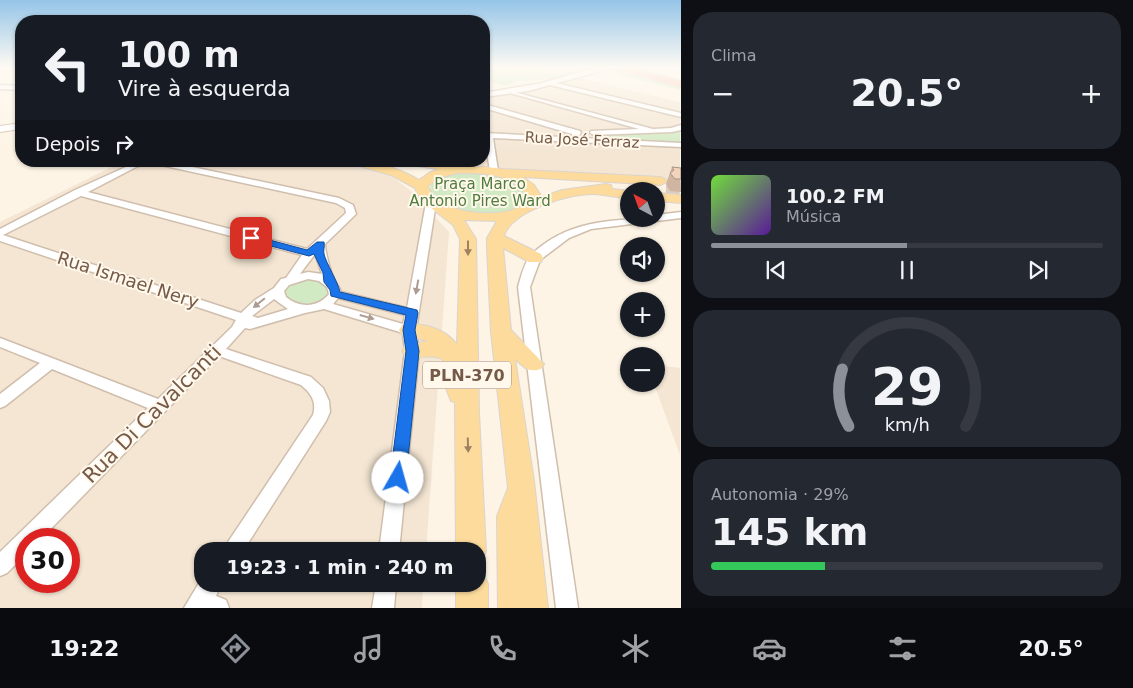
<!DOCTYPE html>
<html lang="pt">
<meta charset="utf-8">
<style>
:root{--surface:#171b24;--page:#242831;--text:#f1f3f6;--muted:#9ea1a6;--line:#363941;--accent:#8c9099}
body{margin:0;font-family:"DejaVu Sans",sans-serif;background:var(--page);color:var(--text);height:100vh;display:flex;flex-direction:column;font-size:19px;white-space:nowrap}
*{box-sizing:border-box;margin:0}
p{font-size:16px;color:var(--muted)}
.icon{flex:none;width:28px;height:28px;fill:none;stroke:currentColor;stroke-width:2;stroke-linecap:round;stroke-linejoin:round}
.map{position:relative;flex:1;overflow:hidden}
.panel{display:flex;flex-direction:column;gap:12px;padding:12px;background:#0d0f14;width:452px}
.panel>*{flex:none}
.guide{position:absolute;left:15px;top:15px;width:475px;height:152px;border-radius:20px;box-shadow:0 1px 4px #0004;background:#171b24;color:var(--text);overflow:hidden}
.needle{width:32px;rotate:319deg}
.tools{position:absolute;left:620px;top:182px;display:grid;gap:10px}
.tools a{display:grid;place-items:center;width:45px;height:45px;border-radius:50%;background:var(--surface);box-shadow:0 1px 4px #0004;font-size:25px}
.speed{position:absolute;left:15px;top:528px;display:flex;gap:10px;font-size:25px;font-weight:700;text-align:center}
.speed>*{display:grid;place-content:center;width:65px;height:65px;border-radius:50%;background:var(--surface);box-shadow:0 1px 4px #0004;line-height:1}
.speed .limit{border:8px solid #d22;background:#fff;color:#111}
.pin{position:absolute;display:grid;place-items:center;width:42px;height:42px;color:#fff;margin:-21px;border-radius:10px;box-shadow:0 2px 8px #0006}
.me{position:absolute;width:55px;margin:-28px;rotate:7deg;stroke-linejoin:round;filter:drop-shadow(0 0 4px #0008)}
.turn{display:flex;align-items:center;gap:18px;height:105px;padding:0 20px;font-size:22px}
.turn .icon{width:65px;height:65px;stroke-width:2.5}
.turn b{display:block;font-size:35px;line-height:42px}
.then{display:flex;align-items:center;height:48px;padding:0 20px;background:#0003;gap:10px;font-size:19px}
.big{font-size:38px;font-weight:800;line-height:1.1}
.panel .widget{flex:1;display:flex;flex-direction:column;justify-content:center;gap:8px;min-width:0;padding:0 18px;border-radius:20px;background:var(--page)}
.panel .dial{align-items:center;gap:0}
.dial svg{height:130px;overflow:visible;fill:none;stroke:var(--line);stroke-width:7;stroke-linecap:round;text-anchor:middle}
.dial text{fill:var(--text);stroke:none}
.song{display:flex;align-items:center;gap:15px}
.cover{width:60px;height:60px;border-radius:8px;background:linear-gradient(135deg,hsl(100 70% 55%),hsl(270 70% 35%))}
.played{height:5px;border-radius:2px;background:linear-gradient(90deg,var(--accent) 50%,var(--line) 50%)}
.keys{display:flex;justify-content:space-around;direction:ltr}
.heat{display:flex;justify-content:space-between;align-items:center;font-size:28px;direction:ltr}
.charge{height:8px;border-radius:4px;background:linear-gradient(90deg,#34c759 29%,var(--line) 0)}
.trip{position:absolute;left:194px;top:542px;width:292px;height:50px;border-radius:20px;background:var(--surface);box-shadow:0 1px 4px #0004;font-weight:800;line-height:50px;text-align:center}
.tab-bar{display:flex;height:80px;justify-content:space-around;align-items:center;background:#090b0e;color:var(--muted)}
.tab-bar .icon{width:35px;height:35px}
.tab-bar .current{color:var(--accent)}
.tab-bar b{font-size:22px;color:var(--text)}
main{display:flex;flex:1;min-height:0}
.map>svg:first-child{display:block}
.residential{fill:#f4e6d3;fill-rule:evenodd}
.green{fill:#d2eac3}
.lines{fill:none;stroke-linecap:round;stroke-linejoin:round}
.primary-tunnel{stroke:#dbcebe;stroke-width:14;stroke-dasharray:14 7;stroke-linecap:butt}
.minor-casing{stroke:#d0bead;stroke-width:3}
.tertiary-casing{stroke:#d0bead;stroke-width:3}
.secondary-casing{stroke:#d3beab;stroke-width:2}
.primary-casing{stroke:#dbd4d0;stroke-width:2}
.motorway-casing{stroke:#dbd4d0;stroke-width:3}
.minor{fill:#fff;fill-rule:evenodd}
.tertiary{fill:#fff;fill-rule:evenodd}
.secondary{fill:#fff;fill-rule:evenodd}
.primary{fill:#fcdb9c;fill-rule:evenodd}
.motorway{fill:#f8b59b;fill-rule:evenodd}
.wall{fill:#d0b5a2}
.building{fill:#f2d3bc;stroke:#a99484}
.oneway{fill:#9e8162}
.oneway2{fill:#ad9c92}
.route{fill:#1a73e8;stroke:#114b97}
.labels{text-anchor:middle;stroke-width:4;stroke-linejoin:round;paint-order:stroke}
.far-street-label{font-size:15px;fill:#765a49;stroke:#fff8eb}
.far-park-label{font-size:15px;fill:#517c41;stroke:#fff8eb}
.shield{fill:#fff8eb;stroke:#9f897a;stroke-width:1}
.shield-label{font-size:16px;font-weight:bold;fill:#765a49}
.street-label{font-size:18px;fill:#765a49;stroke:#fff8eb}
.near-street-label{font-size:21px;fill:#765a49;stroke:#fff8eb}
</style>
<main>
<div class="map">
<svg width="681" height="608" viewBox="0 0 681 608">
<rect width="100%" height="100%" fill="#fdf4e5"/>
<path class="residential" d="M570,76L680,102V183L479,173L392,161H484V93L526,87Z
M124,161H343L394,178L412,192L449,232L426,551H202V584H423L422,608H0V222ZM26,539H69V581H26Z
M656,365L680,368V455L654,384H656Z"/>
<path class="green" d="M484,67H543L542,73C553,74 563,77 572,70L569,67L587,71L553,79L516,81C506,90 494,83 484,78Z
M614,70L680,86V90L621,75Z
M680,131V144L603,139L592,137Z
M469,172C487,174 519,177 529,194L526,205C519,207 511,212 504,213C460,222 384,180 469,172Z
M301,280C311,279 322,280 327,290L326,297C316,306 301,307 290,300L285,294C286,285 294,283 301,280Z"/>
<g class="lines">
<path class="primary-tunnel" d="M666,188L681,189"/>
<g class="minor-casing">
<path id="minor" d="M552,82L681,113V117L550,85Z
M510,91L653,129L671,128L681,125V130L672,132L594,135L590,133L591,131L639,129L510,93Z
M484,104L580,131L581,133L578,137H572V134L484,108Z
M484,133L681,143V147L493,138L498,171L494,174L490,171Z
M139,161H164L339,198L353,205L356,214L354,216L325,244C325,252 331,274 335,281C337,285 339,286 341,292L407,308L426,203L431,200L436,203L416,330L419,351L399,551H379L405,351L403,333L324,309L305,313L250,329L245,328L226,349L311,377L323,388L329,401L330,412L326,421L243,551H222L313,415C317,402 311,393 301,385L219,356L41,539H26V554L7,573L0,576V552L148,408L52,369L5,406L0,408V394L40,363L0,347V338L158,399L232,327L236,320L0,241V229L75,190ZM156,164L336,203L345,208L346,213L307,249L88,192L138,166ZM81,196L302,255L286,278L281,279L274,288L255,300L241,313L3,235ZM315,254L322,274L308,272L300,274ZM308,279L319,281L327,287L329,294C318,308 299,308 286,297L284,291L289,285ZM338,298L405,315L403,324L333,304ZM274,299L288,309L258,318L252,316Z
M681,212V218L591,229L569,238L540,260L530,287L578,608H556L518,287C521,277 524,263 531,255C566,221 611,219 656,219V215Z
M202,578V584H221L216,596L226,600L229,608H184Z
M376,584H396L394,608H372Z"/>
</g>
<g class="tertiary-casing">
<path id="tertiary" d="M597,67H603L601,71L528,91L484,97V93L542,83Z
M0,85L21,86V90L0,89Z"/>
</g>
<g class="secondary-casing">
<path id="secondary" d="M21,123V129L0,132V126Z"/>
</g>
<g class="primary-casing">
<path id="primary" d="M351,161C376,161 397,167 419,180L429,173L438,169L410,165L404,161C422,161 438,162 455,165C470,167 486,166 502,169L661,177L668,181L661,185L523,177L534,185L542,197L562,190L606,184L611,185L612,189L631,191H629V199C617,197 606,195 594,194C570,193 511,211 504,236L541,254L543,258L541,262H529L503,248L511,330L544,364L541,369C528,373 524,367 515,359L534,481L548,608H498L497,516L508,488L491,332L487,248V238L497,221L464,220L476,239L479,413L486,551L482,561L478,563V551H456L455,402L451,401L445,386L442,359C429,353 418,360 405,356L402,351L405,346L428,341L402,335L399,330L402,325C420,321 447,329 457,345L460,239L453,225L421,200L415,188L393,176L353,164ZM458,173C483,173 513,173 528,197C517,221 463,214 443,204C436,200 431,194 428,186L438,178Z
M656,193L681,195V203L656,201Z
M478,571L483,573L488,584V608H456V584H478Z"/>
</g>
<g class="motorway-casing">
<path id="motorway" d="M609,67H627L681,81V87Z"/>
</g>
<use href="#minor" class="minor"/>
<use href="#tertiary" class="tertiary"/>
<use href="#secondary" class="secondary"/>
<use href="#primary" class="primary"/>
<use href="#motorway" class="motorway"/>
</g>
<path class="wall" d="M672,167L680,168L681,192L670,191L666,184Z"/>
<path class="building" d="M672,167L681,168V179H675L670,173L674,170Z"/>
<defs><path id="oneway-solid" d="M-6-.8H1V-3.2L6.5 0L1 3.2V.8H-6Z" transform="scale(1.25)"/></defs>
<g class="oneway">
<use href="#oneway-solid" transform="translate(468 248) rotate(90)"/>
<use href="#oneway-solid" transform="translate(468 445) rotate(88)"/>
</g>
<g class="oneway2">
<use href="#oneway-solid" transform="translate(417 287) rotate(100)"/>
<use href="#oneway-solid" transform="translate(259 303) rotate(141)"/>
<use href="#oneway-solid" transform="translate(367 317) rotate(16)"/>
</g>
<linearGradient id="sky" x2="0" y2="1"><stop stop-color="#95c5e8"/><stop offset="0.44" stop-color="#fefaf3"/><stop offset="1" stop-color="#fefaf3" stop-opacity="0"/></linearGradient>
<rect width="681" height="153" fill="url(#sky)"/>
<path class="route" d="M251,235L307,250L317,242H324C325,247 323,250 324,254C326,263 338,282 340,292L417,310L418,313L415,330L419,351L406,478L403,483L398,485L392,483L390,478L406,351L403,330L406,315L331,296L330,290L324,282L323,273L314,254L309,256L248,240V236Z"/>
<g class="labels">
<g class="far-street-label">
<text transform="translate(582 140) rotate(3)" y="5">Rua José Ferraz</text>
</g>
<g class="far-park-label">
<text x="480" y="189">Praça Marco<tspan x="480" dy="17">Antonio Pires Ward</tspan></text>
</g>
<rect class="shield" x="423" y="361.5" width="88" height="27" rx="4"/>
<g class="shield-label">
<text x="467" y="381">PLN-370</text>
</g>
<g class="street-label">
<text transform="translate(128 280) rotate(18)" y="6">Rua Ismael Nery</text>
</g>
<g class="near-street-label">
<text transform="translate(152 414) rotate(-45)" y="7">Rua Di Cavalcanti</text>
</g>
</g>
</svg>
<div class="tools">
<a><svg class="needle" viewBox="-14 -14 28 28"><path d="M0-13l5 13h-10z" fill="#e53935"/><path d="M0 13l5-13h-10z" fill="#9ea1a6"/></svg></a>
<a><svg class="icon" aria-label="sound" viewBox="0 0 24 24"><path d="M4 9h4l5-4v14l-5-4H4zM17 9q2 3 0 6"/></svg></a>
<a>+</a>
<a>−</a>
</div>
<div class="speed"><div class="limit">30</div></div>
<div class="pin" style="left:251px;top:238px;background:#d93025"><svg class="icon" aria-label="arrive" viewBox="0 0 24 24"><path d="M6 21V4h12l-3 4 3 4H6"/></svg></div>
<svg class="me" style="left:398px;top:478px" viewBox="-20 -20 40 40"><circle r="19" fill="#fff"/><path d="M0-13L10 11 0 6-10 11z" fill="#1a73e8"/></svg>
<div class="trip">19:23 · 1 min · 240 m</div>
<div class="guide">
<div class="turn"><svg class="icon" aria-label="left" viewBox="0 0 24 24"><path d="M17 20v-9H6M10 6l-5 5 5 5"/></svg><div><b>100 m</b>Vire à esquerda</div></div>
<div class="then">Depois<svg class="icon" aria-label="right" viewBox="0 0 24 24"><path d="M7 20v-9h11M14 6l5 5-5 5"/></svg></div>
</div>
</div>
<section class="panel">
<div class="widget"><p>Clima</p>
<div class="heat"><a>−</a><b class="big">20.5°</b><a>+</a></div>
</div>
<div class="widget">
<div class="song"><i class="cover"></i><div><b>100.2 FM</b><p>Música</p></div></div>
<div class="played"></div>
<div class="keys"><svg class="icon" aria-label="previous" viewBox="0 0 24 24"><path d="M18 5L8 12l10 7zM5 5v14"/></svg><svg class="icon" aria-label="pause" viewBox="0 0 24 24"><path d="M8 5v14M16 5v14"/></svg><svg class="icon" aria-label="next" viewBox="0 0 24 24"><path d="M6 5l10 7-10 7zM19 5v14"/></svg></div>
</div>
<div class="widget dial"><svg viewBox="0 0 100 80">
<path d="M14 69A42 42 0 1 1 86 69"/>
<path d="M14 69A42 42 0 0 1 10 34" stroke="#8c9099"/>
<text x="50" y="56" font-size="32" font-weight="700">29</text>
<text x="50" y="72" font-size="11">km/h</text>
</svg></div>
<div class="widget"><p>Autonomia · 29%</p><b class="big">145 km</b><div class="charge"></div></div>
</section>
</main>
<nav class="tab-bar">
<b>19:22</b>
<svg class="icon current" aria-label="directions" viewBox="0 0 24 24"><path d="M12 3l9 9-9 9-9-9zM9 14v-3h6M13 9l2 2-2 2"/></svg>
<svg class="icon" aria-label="music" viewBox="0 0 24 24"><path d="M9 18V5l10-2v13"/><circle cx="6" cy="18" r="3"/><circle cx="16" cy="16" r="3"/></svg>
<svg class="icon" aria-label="phone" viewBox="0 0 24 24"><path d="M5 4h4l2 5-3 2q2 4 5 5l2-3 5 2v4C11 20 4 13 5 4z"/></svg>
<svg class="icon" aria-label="climate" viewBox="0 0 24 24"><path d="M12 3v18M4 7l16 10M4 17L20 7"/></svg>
<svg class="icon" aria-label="car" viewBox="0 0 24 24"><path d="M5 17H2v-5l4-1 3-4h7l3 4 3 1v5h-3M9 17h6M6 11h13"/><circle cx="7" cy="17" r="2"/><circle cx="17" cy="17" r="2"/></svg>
<svg class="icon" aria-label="filters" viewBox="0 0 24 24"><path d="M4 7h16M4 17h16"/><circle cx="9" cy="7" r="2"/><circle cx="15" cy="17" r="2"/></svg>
<b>20.5°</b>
</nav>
